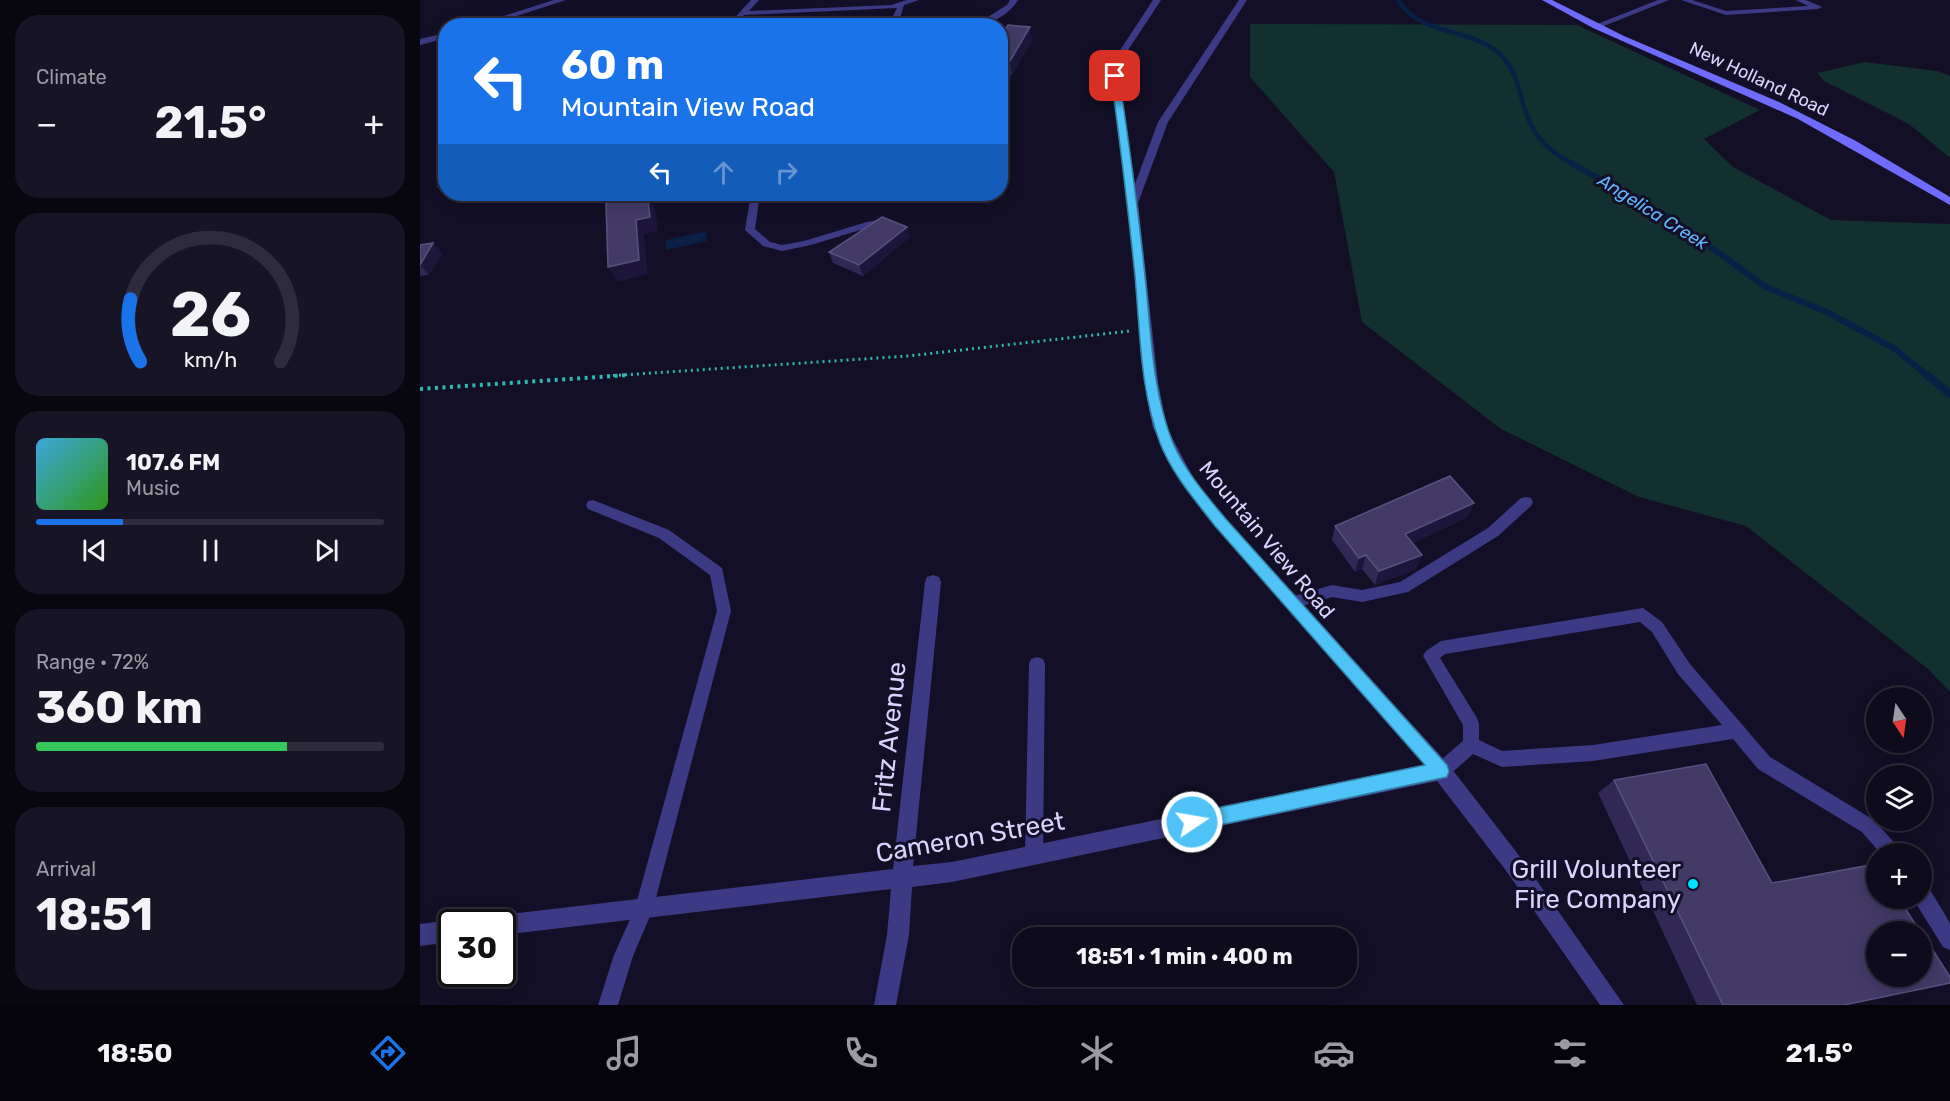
<!DOCTYPE html>
<meta charset="utf-8">
<style>
:root{--surface:#0e0b1c;--page:#171425;--text:#f1f3f6;--muted:#9b9ba3;--line:#2e2b3b;--accent:#1a73e8}
body{margin:0;font-family:Rubik,sans-serif;background:var(--page);color:var(--text);height:100vh;display:flex;flex-direction:column;font-size:22px;white-space:nowrap}
*{box-sizing:border-box;margin:0}
p{font-size:20px;color:var(--muted)}
.icon{flex:none;width:33px;height:33px;fill:none;stroke:currentColor;stroke-width:2;stroke-linecap:round;stroke-linejoin:round}
.map{position:relative;flex:1;overflow:hidden}
.side{display:flex;flex-direction:column;gap:15px;padding:15px;background:#08060f;width:420px}
.side>*{flex:none}
.top-card{position:absolute;left:18px;top:18px;width:570px;height:183px;border-radius:24px;box-shadow:0 3px 15px #0003,0 0 0 2px var(--line);background:#1a73e8;color:#fff;overflow:hidden}
.needle{width:39px;rotate:167deg}
.fabs{position:absolute;left:1446px;top:687px;display:grid;gap:12px}
.fabs a{display:grid;place-items:center;width:66px;height:66px;border-radius:50%;background:var(--surface);box-shadow:0 3px 15px #0003,0 0 0 2px var(--line);font-size:30px}
.speed{position:absolute;left:18px;top:909px;display:flex;gap:12px;font-size:30px;font-weight:700;text-align:center}
.speed>*{display:grid;place-content:center;width:78px;height:78px;border-radius:50%;background:var(--surface);box-shadow:0 3px 15px #0003,0 0 0 2px var(--line);line-height:1}
.speed .limit{border:3px solid #111;border-radius:9px;background:#fff;color:#111}
.pin{position:absolute;display:grid;place-items:center;width:51px;height:51px;color:#fff;margin:-26px;border-radius:12px;box-shadow:0 3px 9px #0006}
.me{position:absolute;width:66px;margin:-33px;rotate:78deg;stroke-linejoin:round;filter:drop-shadow(0 0 4px #0008)}
.turn{display:flex;align-items:center;gap:21px;height:126px;padding:0 24px;font-size:27px}
.turn .icon{width:78px;height:78px;stroke-width:2.5}
.turn b{display:block;font-size:42px;line-height:51px}
.lanes{display:flex;align-items:center;height:57px;padding:0 24px;background:#0003;justify-content:center;gap:30px;direction:ltr}
.lanes .off{opacity:.35}
.big{font-size:45px;font-weight:700;line-height:1.1}
.side .widget{flex:1;display:flex;flex-direction:column;justify-content:center;gap:9px;min-width:0;padding:0 21px;border-radius:24px;background:var(--page)}
.side .dial{align-items:center;gap:0}
.dial svg{height:156px;overflow:visible;fill:none;stroke:var(--line);stroke-width:7;stroke-linecap:round;text-anchor:middle}
.dial text{fill:var(--text);stroke:none}
.song{display:flex;align-items:center;gap:18px}
.cover{width:72px;height:72px;border-radius:9px;background:linear-gradient(135deg,hsl(200 70% 55%),hsl(110 70% 35%))}
.played{height:6px;border-radius:3px;background:linear-gradient(90deg,var(--accent) 25%,var(--line) 25%)}
.keys{display:flex;justify-content:space-around;direction:ltr}
.heat{display:flex;justify-content:space-between;align-items:center;font-size:33px;direction:ltr}
.charge{height:9px;border-radius:4px;background:linear-gradient(90deg,#34c759 72%,var(--line) 0)}
.trip{position:absolute;left:592px;top:927px;width:345px;height:60px;border-radius:24px;background:var(--surface);box-shadow:0 3px 15px #0003,0 0 0 2px var(--line);font-weight:700;line-height:60px;text-align:center}
.tab-bar{display:flex;height:96px;justify-content:space-around;align-items:center;background:#06040b;color:var(--muted)}
.tab-bar .icon{width:42px;height:42px}
.tab-bar .selected{color:var(--accent)}
.tab-bar b{font-size:27px;color:var(--text)}
main{display:flex;flex:1;min-height:0}
.map>svg:first-child{display:block}
.green{fill:#12302f}
.water{fill:#0a1f44}
.lines{fill:none;stroke-linecap:round;stroke-linejoin:round}
.stream-far2{stroke:#0a1f44;stroke-width:4.5}
.stream-far1{stroke:#0a1f44;stroke-width:6}
.stream{stroke:#0a1f44;stroke-width:8}
.path-far1{stroke:#2fb8b0;stroke-width:3;stroke-dasharray:2 4;stroke-linecap:butt}
.path{stroke:#2fb8b0;stroke-width:4;stroke-dasharray:3 4.5;stroke-linecap:butt}
.lane{fill:#3d3a85;fill-rule:evenodd}
.street{fill:#3d3a85;fill-rule:evenodd}
.secondary{fill:#6f6bff;fill-rule:evenodd}
.wall{fill:#312854}
.shaded-wall{fill:#1d163a}
.building{fill:#433a66;stroke:#5a527e;stroke-width:1.5}
.route{fill:#4fc3f7;stroke:#337fa1;stroke-width:1.5}
.poi-dot{fill:#00e5ff;stroke:#130f26;stroke-width:2}
.labels{text-anchor:middle;stroke-width:6;stroke-linejoin:round;paint-order:stroke}
.far-street-label{font-size:18px;fill:#d9d4ff;stroke:#130f26}
.far-water-label{font-size:18px;font-style:italic;fill:#62b6ff;stroke:#130f26}
.street-label{font-size:21px;fill:#d9d4ff;stroke:#130f26}
.near-street-label{font-size:26px;fill:#d9d4ff;stroke:#130f26}
.near-poi-label{font-size:26px;fill:#d9d4ff;stroke:#130f26;text-anchor:end}
</style>
<main>
<section class="side">
<div class="widget"><p>Climate</p>
<div class="heat"><a>−</a><b class="big">21.5°</b><a>+</a></div>
</div>
<div class="widget dial"><svg viewBox="0 0 100 80">
<path d="M14 69A42 42 0 1 1 86 69"/>
<path d="M14 69A42 42 0 0 1 9 37" stroke="#1a73e8"/>
<text x="50" y="56" font-size="32" font-weight="700">26</text>
<text x="50" y="72" font-size="11">km/h</text>
</svg></div>
<div class="widget">
<div class="song"><i class="cover"></i><div><b>107.6 FM</b><p>Music</p></div></div>
<div class="played"></div>
<div class="keys"><svg class="icon" aria-label="previous" viewBox="0 0 24 24"><path d="M18 5L8 12l10 7zM5 5v14"/></svg><svg class="icon" aria-label="pause" viewBox="0 0 24 24"><path d="M8 5v14M16 5v14"/></svg><svg class="icon" aria-label="next" viewBox="0 0 24 24"><path d="M6 5l10 7-10 7zM19 5v14"/></svg></div>
</div>
<div class="widget"><p>Range · 72%</p><b class="big">360 km</b><div class="charge"></div></div>
<div class="widget"><p>Arrival</p><b class="big">18:51</b></div>
</section>
<div class="map">
<svg width="1530" height="1005" viewBox="0 0 1530 1005">
<rect width="100%" height="100%" fill="#130f26"/>
<path class="green" d="M830,24L1157,25L1340,110L1284,139L1313,167L1411,220L1530,224V692L1508,669L1326,526L1219,497L1081,429L942,322L914,172L830,77Z
M1445,62L1517,71L1530,76V158L1489,124L1404,81L1397,73Z"/>
<path class="water" d="M286,231L287,241L246,250V240Z"/>
<g class="lines">
<path class="stream-far2" d="M978,0C1001,38 1052,26 1082,56C1098,73 1099,94 1107,115C1115,139 1132,153 1153,164"/>
<path class="stream-far1" d="M1151,163L1250,218L1346,287L1407,312L1475,349L1508,376"/>
<path class="stream" d="M1507,375L1530,394"/>
<path class="path-far1" d="M187,376L488,356L710,331"/>
<path class="path" d="M0,389L209,375"/>
<path class="lane" d="M331,0H339L329,11L471,5L487,0H499L484,5L480,18L483,26H476L472,18L477,8L324,15L315,26H307Z
M1238,0H1249L1179,28L1172,26Z
M1261,0H1272L1306,11L1388,6L1376,0H1386L1402,7L1398,9L1306,15Z
M331,194H340L335,229L350,242L362,245L384,241L447,222L458,220L463,223L391,245L362,251L343,246L325,230Z
M1106,497L1111,498L1113,502L1111,506L1078,536L988,592L942,602L912,597L872,609L867,608L865,603L867,598L912,585L942,590L980,582L1068,528L1101,498Z
M173,500L249,530L302,568L311,611L233,909L213,956L198,1005H178L194,955L215,908L297,611L290,575L239,538L168,509L166,505L168,501Z
M1223,608L1242,622L1270,664L1350,757L1454,820L1479,848L1482,854H1461L1442,832L1338,769L1313,739L1173,761L1082,767L1053,754L1027,777L1021,779L1015,777L1013,771L1015,765L1043,741V725L1006,661L1003,656L1006,651L1021,641ZM1220,622L1232,632L1258,674L1302,725L1173,745L1082,751L1059,740V724L1057,718L1020,658L1025,654Z
M617,657L623,659L625,664L623,855L620,861L614,864L608,861L605,855L609,664L611,659Z
M1502,886L1509,888L1530,923V950L1523,947L1495,902L1494,898H1502Z"/>
<path class="street" d="M134,0H146L66,26H52Z
M590,0H598C590,14 569,26 553,26L587,5Z
M733,0H741L701,61L699,76L715,184L738,122L819,0H827L748,122L718,203L738,382L747,428L774,479L805,518L1028,764L1101,858L1204,1005H1180L1087,872L1017,781L532,882L492,887L489,935L476,1005H454L467,935L471,889L82,935V922H73L75,918L82,915L473,869L505,582L507,577L513,575L519,577L521,582L493,866L532,862L1004,765L795,526L764,487L733,428L724,382L708,202L691,76L693,61Z
M26,33V38L0,45V39Z
M26,182V188L21,189L16,186Z
M32,920L37,922H32V942L0,946V924Z"/>
<path class="secondary" d="M1122,0H1132L1204,36L1359,102L1436,141L1530,197V205L1378,119L1173,28Z"/>
</g>
<path class="wall" d="M580,37L612,40L592,75L580,74Z
M487,227L490,237L443,276L413,263L409,252Z
M13,243L22,254L9,275L0,276V245Z
M1048,517L992,543L1002,555L996,569L955,585L942,569L935,572L912,540L915,526Z
M1194,780L1352,883L1426,1005H1277L1178,793Z"/>
<path class="shaded-wall" d="M610,27L612,40L592,75L590,61Z
M227,194L235,208L238,231L224,234L228,274L198,282L188,267L216,220Z
M487,227L490,237L443,276L439,265Z
M13,243L22,254L9,275L0,265Z
M1054,503L1048,517L980,548L985,534Z
M946,555L942,569L935,572L939,558Z
M1002,555L996,569L955,585L959,571Z"/>
<path class="building" d="M588,25L610,27L590,61L580,60V37Z
M227,194L230,217L216,220L219,260L188,267L186,203Z
M462,217L487,227L439,265L409,252Z
M13,243L0,265V245Z
M1030,476L1054,503L985,534L1002,555L959,571L946,555L939,558L915,526Z
M1286,764L1352,883L1456,864V898H1479L1500,932H1456V976H1502V933L1530,977V983L1424,1005H1303L1194,780Z"/>
<path class="route" d="M695,74L699,76C709,143 718,209 725,276C731,331 732,391 753,443C765,471 786,495 805,518L1027,765L1029,771L1027,777L772,831L766,828L763,822L766,816L772,813L1005,765L795,526C775,500 752,474 740,443C720,390 720,332 715,276C708,209 700,143 691,76Z"/>
<circle class="poi-dot" cx="1273" cy="884" r="6"/>
<g class="labels">
<g class="far-street-label">
<text transform="translate(1339 79) rotate(25)" y="6">New Holland Road</text>
</g>
<g class="far-water-label">
<text transform="translate(1233 212) rotate(32)" y="6">Angelica Creek</text>
</g>
<g class="street-label">
<text transform="translate(847 540) rotate(50)" y="7">Mountain View Road</text>
</g>
<g class="near-street-label">
<text transform="translate(469 737) rotate(-84)" y="9">Fritz Avenue</text>
<text transform="translate(550 837) rotate(-10)" y="9">Cameron Street</text>
</g>
<g class="near-poi-label">
<text x="1261" y="878">Grill Volunteer<tspan x="1261" dy="30">Fire Company</tspan></text>
</g>
</g>
</svg>
<div class="fabs">
<a><svg class="needle" viewBox="-14 -14 28 28"><path d="M0-13l5 13h-10z" fill="#e53935"/><path d="M0 13l5-13h-10z" fill="#9b9ba3"/></svg></a>
<a><svg class="icon" aria-label="layers" viewBox="0 0 24 24"><path d="M12 4l9 5-9 5-9-5zM3 14l9 5 9-5"/></svg></a>
<a>+</a>
<a>−</a>
</div>
<div class="speed"><div class="limit">30</div></div>
<div class="pin" style="left:695px;top:76px;background:#d93025"><svg class="icon" aria-label="arrive" viewBox="0 0 24 24"><path d="M6 21V4h12l-3 4 3 4H6"/></svg></div>
<svg class="me" style="left:772px;top:822px" viewBox="-20 -20 40 40"><circle r="17" fill="#4fc3f7" stroke="#fff" stroke-width="3"/><path d="M0-11L8 9 0 5-8 9z" fill="#fff"/></svg>
<div class="trip">18:51 · 1 min · 400 m</div>
<div class="top-card">
<div class="turn"><svg class="icon" aria-label="left" viewBox="0 0 24 24"><path d="M17 20v-9H6M10 6l-5 5 5 5"/></svg><div><b>60 m</b>Mountain View Road</div></div>
<div class="lanes"><svg class="icon" aria-label="left" viewBox="0 0 24 24"><path d="M17 20v-9H6M10 6l-5 5 5 5"/></svg><svg class="icon off" aria-label="ahead" viewBox="0 0 24 24"><path d="M12 20V5M6 11l6-6 6 6"/></svg><svg class="icon off" aria-label="right" viewBox="0 0 24 24"><path d="M7 20v-9h11M14 6l5 5-5 5"/></svg></div>
</div>
</div>
</main>
<nav class="tab-bar">
<b>18:50</b>
<svg class="icon selected" aria-label="directions" viewBox="0 0 24 24"><path d="M12 3l9 9-9 9-9-9zM9 14v-3h6M13 9l2 2-2 2"/></svg>
<svg class="icon" aria-label="music" viewBox="0 0 24 24"><path d="M9 18V5l10-2v13"/><circle cx="6" cy="18" r="3"/><circle cx="16" cy="16" r="3"/></svg>
<svg class="icon" aria-label="phone" viewBox="0 0 24 24"><path d="M5 4h4l2 5-3 2q2 4 5 5l2-3 5 2v4C11 20 4 13 5 4z"/></svg>
<svg class="icon" aria-label="climate" viewBox="0 0 24 24"><path d="M12 3v18M4 7l16 10M4 17L20 7"/></svg>
<svg class="icon" aria-label="car" viewBox="0 0 24 24"><path d="M5 17H2v-5l4-1 3-4h7l3 4 3 1v5h-3M9 17h6M6 11h13"/><circle cx="7" cy="17" r="2"/><circle cx="17" cy="17" r="2"/></svg>
<svg class="icon" aria-label="filters" viewBox="0 0 24 24"><path d="M4 7h16M4 17h16"/><circle cx="9" cy="7" r="2"/><circle cx="15" cy="17" r="2"/></svg>
<b>21.5°</b>
</nav>
